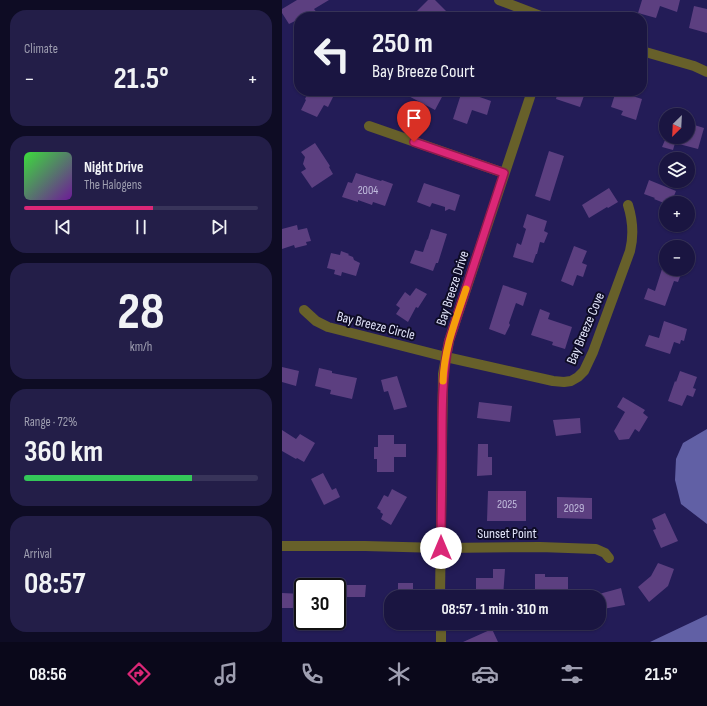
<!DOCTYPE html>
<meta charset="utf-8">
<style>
:root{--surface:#1a1541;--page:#231e48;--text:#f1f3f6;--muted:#9f9fb1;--line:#38345a;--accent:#db2777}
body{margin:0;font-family:"Sofia Sans Condensed",sans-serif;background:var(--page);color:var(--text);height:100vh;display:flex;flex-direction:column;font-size:15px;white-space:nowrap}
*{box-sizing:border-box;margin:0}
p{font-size:13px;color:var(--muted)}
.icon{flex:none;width:22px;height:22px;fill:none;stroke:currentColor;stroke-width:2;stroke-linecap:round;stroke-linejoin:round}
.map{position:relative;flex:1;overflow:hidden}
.side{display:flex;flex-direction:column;gap:10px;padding:10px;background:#0e0c24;width:282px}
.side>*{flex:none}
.top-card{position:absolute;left:12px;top:12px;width:353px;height:84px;border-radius:16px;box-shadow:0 1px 3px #0004,0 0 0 1px var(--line);background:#1a1541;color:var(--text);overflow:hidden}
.needle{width:26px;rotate:204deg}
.tools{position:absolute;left:377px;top:108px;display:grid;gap:8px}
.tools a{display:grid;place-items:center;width:36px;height:36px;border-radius:50%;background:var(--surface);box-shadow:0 1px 3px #0004,0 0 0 1px var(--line);font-size:20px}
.speed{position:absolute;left:12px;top:578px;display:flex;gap:8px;font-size:20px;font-weight:700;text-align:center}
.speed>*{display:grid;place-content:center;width:52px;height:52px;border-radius:50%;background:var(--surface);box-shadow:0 1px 3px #0004,0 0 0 1px var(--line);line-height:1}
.speed .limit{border:2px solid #111;border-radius:6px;background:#fff;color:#111}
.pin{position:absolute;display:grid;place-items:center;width:34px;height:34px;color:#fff;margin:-41px -17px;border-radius:50% 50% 50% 0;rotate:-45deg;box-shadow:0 0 4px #0007}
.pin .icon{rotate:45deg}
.me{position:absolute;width:44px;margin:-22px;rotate:0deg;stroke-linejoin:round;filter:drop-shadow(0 0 3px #0008)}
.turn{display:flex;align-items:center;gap:14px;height:84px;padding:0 12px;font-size:18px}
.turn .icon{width:52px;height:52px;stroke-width:2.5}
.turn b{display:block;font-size:28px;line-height:34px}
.big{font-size:30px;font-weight:700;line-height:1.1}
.side .tile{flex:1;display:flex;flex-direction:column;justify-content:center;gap:6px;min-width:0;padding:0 14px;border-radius:16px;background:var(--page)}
.side .dial{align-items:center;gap:0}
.dial b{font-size:52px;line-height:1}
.song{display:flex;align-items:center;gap:12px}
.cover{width:48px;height:48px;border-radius:6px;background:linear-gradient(135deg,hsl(120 70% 55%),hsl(280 70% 35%))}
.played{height:4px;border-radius:2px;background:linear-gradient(90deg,var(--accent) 55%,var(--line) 55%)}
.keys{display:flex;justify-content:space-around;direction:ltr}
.heat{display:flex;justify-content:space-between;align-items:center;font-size:22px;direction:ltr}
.charge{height:6px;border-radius:3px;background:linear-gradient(90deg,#34c759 72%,var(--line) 0)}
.trip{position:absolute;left:102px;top:590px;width:222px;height:40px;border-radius:16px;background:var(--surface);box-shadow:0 1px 3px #0004,0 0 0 1px var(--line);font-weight:700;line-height:40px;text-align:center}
.tab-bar{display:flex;height:64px;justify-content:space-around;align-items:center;background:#0a081a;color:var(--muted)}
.tab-bar .icon{width:28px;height:28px}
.tab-bar .current{color:var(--accent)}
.tab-bar b{font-size:18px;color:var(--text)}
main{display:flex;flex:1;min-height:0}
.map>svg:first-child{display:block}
.water{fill:#6160a5}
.building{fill:#5c3f80}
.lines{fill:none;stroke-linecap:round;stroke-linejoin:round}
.street{stroke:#67602a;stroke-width:10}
.route-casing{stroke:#8e194d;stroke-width:10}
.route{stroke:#db2777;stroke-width:7}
.slow{stroke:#f59e0b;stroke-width:7}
.labels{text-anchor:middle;stroke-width:4;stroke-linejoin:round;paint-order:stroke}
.number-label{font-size:12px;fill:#c0bbdc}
.street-label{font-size:14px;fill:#e2e4fa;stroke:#0e0c26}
</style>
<main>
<section class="side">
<div class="tile"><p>Climate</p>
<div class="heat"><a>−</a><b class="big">21.5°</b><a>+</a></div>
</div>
<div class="tile">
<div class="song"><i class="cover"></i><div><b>Night Drive</b><p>The Halogens</p></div></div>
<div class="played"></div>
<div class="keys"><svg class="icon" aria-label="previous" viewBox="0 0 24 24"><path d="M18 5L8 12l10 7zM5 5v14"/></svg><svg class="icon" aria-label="pause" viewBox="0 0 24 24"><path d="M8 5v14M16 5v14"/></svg><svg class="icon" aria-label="next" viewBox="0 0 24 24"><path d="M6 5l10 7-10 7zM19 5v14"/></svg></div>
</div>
<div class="tile dial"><b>28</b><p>km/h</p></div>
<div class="tile"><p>Range · 72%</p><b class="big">360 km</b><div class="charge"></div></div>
<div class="tile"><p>Arrival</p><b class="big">08:57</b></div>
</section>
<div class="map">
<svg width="425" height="642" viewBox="0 0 425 642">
<rect width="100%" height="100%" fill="#231c57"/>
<path class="water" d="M425,429V524L399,504L393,480L394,459L401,443Z
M425,615V642H367H368Z"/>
<path class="building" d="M15,0H47L32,9L36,14L31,17H17V19L14,21H13L7,24L0,13V9Z
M146,0H153L170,17H129Z
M360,0H398L395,12L378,6L374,18L356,13Z
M412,6L425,9V33L407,28Z
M27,91H54L46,107L42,105L35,117L19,110L24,100L23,99Z
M117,91H152L161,95L153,110Z
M180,91L185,93L187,91H192V95L209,101L205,115L190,110L185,124L171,119Z
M276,91H297L303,93L298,107L274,99Z
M334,91L360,99L354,120L339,115L341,111L329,107Z
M406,123L422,128L416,149L393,143L391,150L380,147L383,140L381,139V137H406Z
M33,143L48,166L47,167L51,174L30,188L19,172L24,169L21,164L23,157L19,152Z
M267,151L282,156L268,201L253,196Z
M74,173L99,181L100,180L111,184L103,206L91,202L90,205L76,200V202L60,197L66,182L70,183Z
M367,180L394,191L389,203H382L372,199L373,198L362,194Z
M142,183L178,195L173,211L167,209L163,211V207L150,203L148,207L135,202Z
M327,188L336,202L326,208L325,207L307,218L300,205Z
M245,214L265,221L262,231L266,233L262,243L258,242L255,254H254L251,263L231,257L235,243L239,245L244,229L241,227Z
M15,225L16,230L25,228L29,241L24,242L25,245L13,248L12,245L0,249V229Z
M149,229L165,234L156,263H154L151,271L128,263L133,250L141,252L145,240L146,239Z
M292,246L305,251L300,263L305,265L301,277L295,275L291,286L279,281Z
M59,251L67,254L66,255L71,257L72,260L78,263L74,276L60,272L59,276L52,274L53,270L45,268L49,253L58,255Z
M380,269H396L395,273L399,274L396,282L392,281L383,306L362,299L366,288L373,291Z
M221,285L245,293L241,306L234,303L227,323L228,325L223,335L207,329Z
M134,288L145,294L136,308L134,307L126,322L114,314L118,308L114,305L123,292L128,296Z
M258,309L268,313L266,319L290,327L283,349L270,345L271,342L249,335Z
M382,321L405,329L402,341L399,340L398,344L392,342L388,354L363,346L367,335L377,338Z
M0,367L17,371L14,386L0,382Z
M37,368L50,371V373L75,378L70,399L48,394L49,390L33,386Z
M398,371L415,377L411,388L414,389L411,397L405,395L400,406L386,401L393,381L394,382Z
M115,376L125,407L112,410L106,391L102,392L99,380Z
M341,397L363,410L361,413L366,417L357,432L353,429L347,439L337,440L332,431L343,412L335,407Z
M197,402L230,406L228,422L195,418Z
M298,418L299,433L274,436L271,420Z
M0,430L14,439L18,434L33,443L22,462L15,458L14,459L0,451Z
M96,435H112V444H124V457H112V472H95V459H92V447H96Z
M196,444H206V457H210V475L195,476Z
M41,473L50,490L54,488L58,497L42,505L29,479Z
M110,489L125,497L109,525L99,519L101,514L98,512L99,511L95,508L102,495L106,497Z
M206,491H244V521H205Z
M275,497L310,498V519L275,518Z
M383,513L396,541L379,548L371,530L374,529L370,519Z
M376,563L392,569L386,586L367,602L356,587L369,576Z
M211,569H223L221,597H215L214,596H194V578H211Z
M253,574H263V577H286V597H253Z
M116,583H131V597H116Z
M55,584H64V585H84L83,597H55Z
M339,588L343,605L321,609V607L317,608V594Z
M0,593L21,594V608H0Z
M210,629L216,642H181Z"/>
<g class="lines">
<path class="street" d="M217,0L261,17
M360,51L412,66L425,72
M87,126L222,173
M22,310L34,321L46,327L164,357L271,381L282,382L289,381L296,377L302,371L311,352L348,251C352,235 351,221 346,205
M0,546H83L159,548L258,547L314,549L323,553L327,558
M158,597L161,374L167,341L250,91
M159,623V642"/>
</g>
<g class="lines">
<g class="route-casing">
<path id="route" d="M132,142L222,173L167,341C160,375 160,409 160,443C160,478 159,513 159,548"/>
</g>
<use href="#route" class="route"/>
<path class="slow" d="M161,381C162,349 174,319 184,289"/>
</g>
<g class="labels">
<g class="number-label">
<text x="86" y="194">2004</text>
<text x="225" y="508">2025</text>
<text x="292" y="512">2029</text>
</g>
<g class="street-label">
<text transform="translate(170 288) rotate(-72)" y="5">Bay Breeze Drive</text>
<text transform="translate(94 325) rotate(14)" y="5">Bay Breeze Circle</text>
<text transform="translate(303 328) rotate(-67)" y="5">Bay Breeze Cove</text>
<text x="225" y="538">Sunset Point</text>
</g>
</g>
</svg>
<div class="tools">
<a><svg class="needle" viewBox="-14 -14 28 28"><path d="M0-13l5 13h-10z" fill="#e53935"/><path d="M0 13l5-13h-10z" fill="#9f9fb1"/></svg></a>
<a><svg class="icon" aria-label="layers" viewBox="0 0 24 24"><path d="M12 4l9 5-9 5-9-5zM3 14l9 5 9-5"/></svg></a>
<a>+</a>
<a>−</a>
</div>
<div class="speed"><div class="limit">30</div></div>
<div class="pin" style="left:132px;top:142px;background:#d93025"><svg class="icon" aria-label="arrive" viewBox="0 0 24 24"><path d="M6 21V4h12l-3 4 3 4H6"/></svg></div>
<svg class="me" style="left:159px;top:548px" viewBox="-20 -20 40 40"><circle r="19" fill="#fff"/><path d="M0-13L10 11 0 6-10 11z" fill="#db2777"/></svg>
<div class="trip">08:57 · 1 min · 310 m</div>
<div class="top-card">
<div class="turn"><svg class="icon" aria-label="left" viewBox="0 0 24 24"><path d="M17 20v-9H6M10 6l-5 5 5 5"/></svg><div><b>250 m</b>Bay Breeze Court</div></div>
</div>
</div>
</main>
<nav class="tab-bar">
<b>08:56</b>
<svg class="icon current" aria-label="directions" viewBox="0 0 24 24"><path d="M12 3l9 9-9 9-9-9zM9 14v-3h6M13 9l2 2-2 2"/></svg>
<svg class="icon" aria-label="music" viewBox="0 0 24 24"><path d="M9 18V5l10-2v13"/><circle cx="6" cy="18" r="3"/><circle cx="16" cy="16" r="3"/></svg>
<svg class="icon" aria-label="phone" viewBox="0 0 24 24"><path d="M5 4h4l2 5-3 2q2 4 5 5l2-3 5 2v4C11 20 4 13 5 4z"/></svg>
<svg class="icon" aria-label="climate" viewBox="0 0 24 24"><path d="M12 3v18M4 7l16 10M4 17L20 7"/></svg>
<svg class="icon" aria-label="car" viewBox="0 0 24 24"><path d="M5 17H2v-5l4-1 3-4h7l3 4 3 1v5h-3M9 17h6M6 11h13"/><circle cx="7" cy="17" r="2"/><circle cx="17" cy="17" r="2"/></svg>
<svg class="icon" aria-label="filters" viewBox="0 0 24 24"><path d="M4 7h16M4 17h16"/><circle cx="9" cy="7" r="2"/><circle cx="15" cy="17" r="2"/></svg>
<b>21.5°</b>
</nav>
